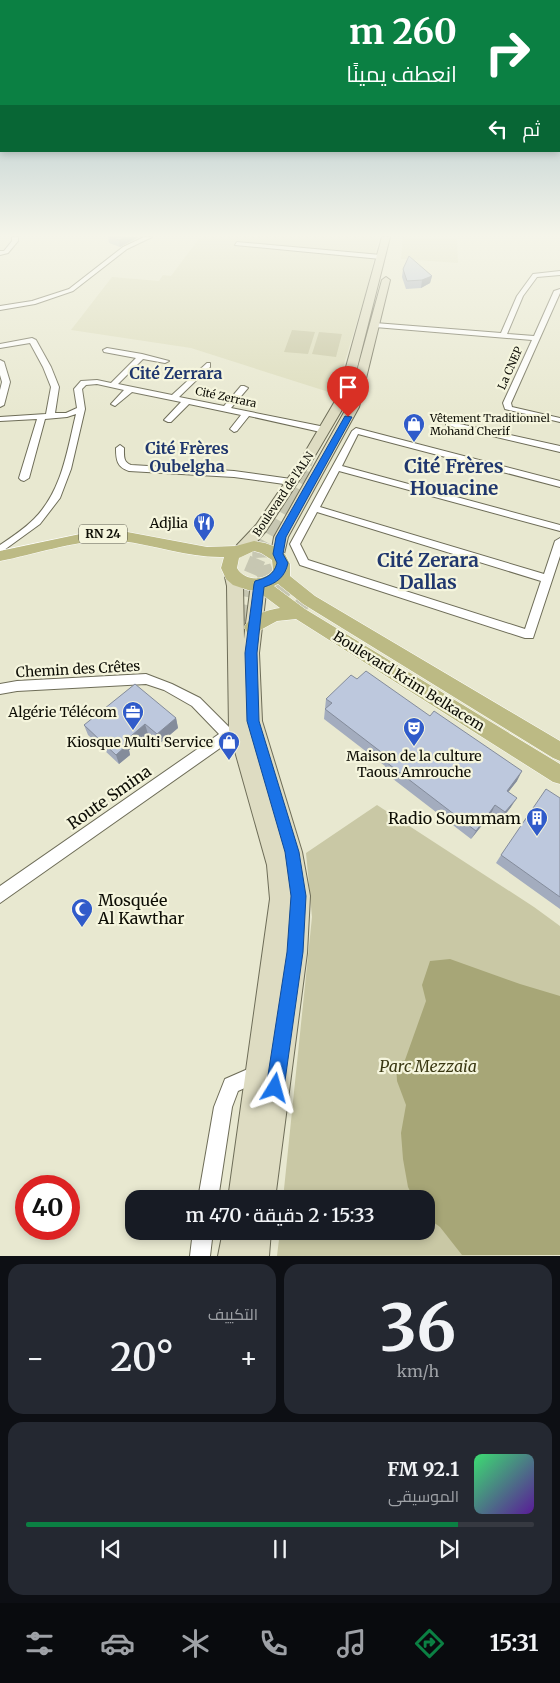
<!DOCTYPE html>
<html lang="ar">
<meta charset="utf-8">
<style>
:root{--surface:#171b24;--page:#242831;--text:#f1f3f6;--muted:#9ea1a6;--line:#363941;--accent:#0b8043}
body{margin:0;font-family:Merriweather,Cairo,serif;background:var(--page);color:var(--text);direction:rtl;height:100vh;display:flex;flex-direction:column;font-size:19px;white-space:nowrap}
*{box-sizing:border-box;margin:0}
p{font-size:16px;color:var(--muted)}
.icon{flex:none;width:28px;height:28px;fill:none;stroke:currentColor;stroke-width:2;stroke-linecap:round;stroke-linejoin:round}
.map{position:relative;height:1256px;overflow:hidden;direction:ltr}
.side{display:flex;flex-direction:column;gap:8px;padding:8px;background:#0d0f14;flex:1}
.side>*{flex:none}
.top-card{position:absolute;left:0px;top:0px;width:560px;height:152px;box-shadow:0 2px 8px #0003;direction:rtl;background:#0b8043;color:#fff;overflow:hidden}
.speed{position:absolute;left:15px;top:1175px;display:flex;gap:10px;font-size:25px;font-weight:700;text-align:center}
.speed>*{display:grid;place-content:center;width:65px;height:65px;border-radius:50%;background:var(--surface);box-shadow:0 2px 8px #0003;line-height:1}
.speed .limit{border:8px solid #d22;background:#fff;color:#111}
.pin{position:absolute;display:grid;place-items:center;width:42px;height:42px;color:#fff;margin:-51px -21px;border-radius:50% 50% 50% 0;rotate:-45deg;box-shadow:0 0 5px #0007}
.pin .icon{rotate:45deg}
.me{position:absolute;width:55px;margin:-28px;rotate:8deg;stroke-linejoin:round;filter:drop-shadow(0 0 4px #0008)}
.turn{display:flex;align-items:center;gap:18px;height:105px;padding:0 20px;font-size:22px}
.turn .icon{width:65px;height:65px;stroke-width:2.5}
.turn b{display:block;font-size:35px;line-height:42px}
.then{display:flex;align-items:center;height:48px;padding:0 20px;background:#0003;gap:10px;font-size:19px}
.big{font-size:38px;font-weight:600;line-height:1.1}
.side .widget{flex:1;display:flex;flex-direction:column;justify-content:center;gap:8px;min-width:0;padding:0 18px;border-radius:15px;background:var(--page)}
.side .dial{align-items:center;gap:0}
.dial b{font-size:65px;line-height:1}
.song{display:flex;align-items:center;gap:15px}
.cover{width:60px;height:60px;border-radius:8px;background:linear-gradient(135deg,hsl(140 70% 55%),hsl(270 70% 35%))}
.played{height:5px;border-radius:2px;background:linear-gradient(90deg,var(--accent) 85%,var(--line) 85%)}
.keys{display:flex;justify-content:space-around;direction:ltr}
.heat{display:flex;justify-content:space-between;align-items:center;font-size:28px;direction:ltr}
.side .tiles{flex:1;display:grid;gap:8px;grid-template-columns:1fr 1fr}
.widget:last-child{grid-column:span 2}
.trip{position:absolute;left:125px;top:1190px;width:310px;height:50px;border-radius:15px;background:var(--surface);box-shadow:0 2px 8px #0003;font-weight:600;line-height:50px;text-align:center;direction:rtl}
.menu{display:flex;height:80px;justify-content:space-around;align-items:center;background:#090b0e;color:var(--muted)}
.menu .icon{width:35px;height:35px}
.menu .active{color:var(--accent)}
.menu b{font-size:22px;color:var(--text)}
.map>svg:first-child{display:block}
.built{fill:#ddddbd}
.green{fill:#c9c8a5}
.water{fill:#a7a677}
.lines{fill:none;stroke-linecap:round;stroke-linejoin:round}
.secondary-tunnel{stroke:#c7c7b2;stroke-width:16;stroke-dasharray:16 8;stroke-linecap:butt}
.primary-tunnel-far1{stroke:#c7c7b2;stroke-width:13;stroke-dasharray:13 6;stroke-linecap:butt}
.primary-tunnel{stroke:#c7c7b2;stroke-width:17;stroke-dasharray:17 8;stroke-linecap:butt}
.street-casing{stroke:#6e6d58;stroke-width:2}
.secondary-casing{stroke:#6e6d58;stroke-width:2}
.primary-casing{stroke:#fff;stroke-width:1}
.street{fill:#fff;fill-rule:evenodd}
.secondary{fill:#dedcc2;fill-rule:evenodd}
.primary{fill:#bcba84;fill-rule:evenodd}
.wall{fill:#a3acbe}
.shaded-wall{fill:#848c9b}
.building{fill:#bdc8dd;stroke:#848c9b}
.route{fill:#1a73e8;stroke:#114b97}
.labels{text-anchor:middle;stroke-width:4.5;stroke-linejoin:round;paint-order:stroke}
.far-street-label{font-size:11px;fill:#0d0d05;stroke:#f5f5dd}
.far-poi-label{font-size:11px;fill:#0d0d05;stroke:#f5f5dd;text-anchor:start}
.shield{fill:#f5f5dd;stroke:#535346;stroke-width:1}
.shield-label{font-size:12px;font-weight:bold;fill:#0d0d05}
.poi-label{font-size:14px;fill:#0d0d05;stroke:#f5f5dd;text-anchor:end}
.street-label{font-size:14px;fill:#0d0d05;stroke:#f5f5dd}
.far-district-label{font-size:16px;font-weight:bold;fill:#20376e;stroke:#f5f5dd}
.near-street-label{font-size:16px;fill:#0d0d05;stroke:#f5f5dd}
.near-poi-label{font-size:16px;fill:#0d0d05;stroke:#f5f5dd;text-anchor:end}
.near-park-label{font-size:16px;font-style:italic;fill:#3a3813;stroke:#f5f5dd}
.district-label{font-size:19px;font-weight:bold;fill:#20376e;stroke:#f5f5dd}
</style>
<div class="map">
<svg width="560" height="1256" viewBox="0 0 560 1256">
<rect width="100%" height="100%" fill="#e8e8d0"/>
<path class="built" d="M200,237H379L366,292L335,394L191,348L71,330L112,277L159,281L163,275L171,276Z
M403,237L457,239L458,263L401,259Z"/>
<path class="green" d="M292,330L315,332L308,354L284,352Z
M319,332L342,334L336,357L312,354Z
M377,805L534,907L560,926V1255L277,1256L280,1231H426V1199H283L312,917L306,853Z"/>
<path class="water" d="M450,959L520,984L560,996V1255H462L440,1227L426,1217V1199H414L408,1187L403,1159L401,1133L406,1105L397,1081L396,1063L405,1060L426,1001L422,985L430,961Z"/>
<g class="lines">
<path class="secondary-tunnel" d="M240,620L247,584L261,551"/>
<path class="primary-tunnel-far1" d="M290,499L302,477L307,459"/>
<path class="primary-tunnel" d="M290,498L261,551C258,581 285,595 306,611"/>
<g class="street-casing">
<path id="street" d="M12,237H18V241L8,253L0,255V251H4L12,241Z
M144,237H152L127,249L73,291L35,304L0,310V306L32,301L69,289L123,247Z
M237,242L381,255L384,257L381,259L235,245Z
M560,271V275L537,277L523,296L507,334L534,336L554,291L560,289V293L511,403L512,407L560,418V422L505,409L503,403L532,340L375,327L372,325L375,323L501,333L517,296L533,274Z
M32,338L36,340L51,367L59,387L55,413H66L77,408L74,389L81,381L97,380L111,383L136,358L104,352L103,350L107,348L142,354L169,361L165,363L143,359L118,384L172,395L207,363H210V367L179,397L224,406L241,386H244L248,388L231,408L325,427L329,430L325,433L249,416L237,431L234,432L230,429L241,415L189,404L171,422H168L164,420L181,402L132,392L115,406L111,404L124,390L97,384L86,385L82,389L85,409L71,469L60,498L40,524L0,553V545C12,537 24,529 34,519C62,491 67,451 76,414L67,417L45,419L29,478L24,481L21,480L19,478L37,419L0,421V417L46,414L51,387L43,367L30,343L0,348V344Z
M0,360L4,362L10,382L4,405L0,407V390L2,382L0,375Z
M446,421L560,446V452L446,425Z
M356,428L560,481V487L358,434L342,466L560,525V531L339,471L320,507L544,574L555,541L560,538V556L533,638H525L300,565L290,544L352,431ZM317,512L541,581L525,629L308,560L300,544Z
M120,445L124,448C124,456 123,462 131,465L234,471L291,479L296,482L291,485L234,477L129,471C117,467 116,460 116,448Z
M146,674L172,684L200,698L230,728L238,725L243,726L244,730L243,734L233,739L0,903V886L219,734L192,706L164,690L146,684L17,691L0,694V684L17,681Z
M257,1065L263,1068L266,1074L263,1080L238,1091L232,1107L218,1199H198L214,1107L225,1079Z
M193,1231H213L210,1256H190Z"/>
</g>
<g class="secondary-casing">
<path id="secondary" d="M382,237H390L350,396L313,459L266,531L247,553H237L235,549L237,545L256,525L301,459L338,396Z
M386,277L390,280L359,407L288,537L283,558H273L271,554L274,537L347,407L382,280Z
M233,572L238,573L243,586L244,639L251,584L254,580L259,579L264,580L267,584L259,653L262,721L302,852L310,896L307,953L275,1199H228L270,899L267,865L229,730L227,586L225,577L228,573Z
M223,1231H271L269,1256H218Z"/>
</g>
<g class="primary-casing">
<path id="primary" d="M99,530L122,531L207,547L236,546L254,541L265,543L279,548L285,554L290,564V576L315,596L560,741V761L553,758L303,604L278,584L274,586L305,609L560,764V784L553,782L296,619L277,621L253,634L247,632L244,627C251,615 267,610 280,608L256,590H248L233,585L226,579L221,568L224,557C189,558 156,545 121,541C85,537 36,554 0,561V551ZM254,551L261,553L272,560L273,570C265,582 244,581 237,568L239,558Z"/>
</g>
<use href="#street" class="street"/>
<use href="#secondary" class="secondary"/>
<use href="#primary" class="primary"/>
</g>
<path class="wall" d="M108,237H139L120,247L109,243Z
M403,269L432,276L430,283L421,288L406,289L402,277Z
M326,699L517,781L508,792L511,807L500,821L491,814L471,839L384,772L385,766L324,719Z
M176,718L178,728L159,744L148,734L129,750L130,755L119,764L88,735L84,725Z
M560,798V909L496,863L501,855Z"/>
<path class="shaded-wall" d="M125,237H139L120,247L119,240Z
M432,276L430,283L421,288L422,280Z
M176,718L178,728L159,744L157,734Z
M145,724L148,734L129,750L130,755L119,764L116,755L124,742Z
M522,771L517,781L502,800L507,791Z
M517,798L511,807L500,821L505,812Z
M495,805L491,814L471,839L476,831Z"/>
<path class="building" d="M110,237H125L119,240Z
M409,256L432,276L422,280L407,281L403,269Z
M366,671L430,716L434,711L522,771L507,791L517,798L505,812L495,805L476,831L386,762L389,758L325,709L332,703L326,699L351,675L357,679Z
M135,684L176,718L157,734L145,724L124,742L127,745L116,755L84,725Z
M546,789L560,798V897L501,855Z"/>
<linearGradient id="sky" x2="0" y2="1"><stop stop-color="#8eaebb"/><stop offset="0.57" stop-color="#f5f5ea"/><stop offset="1" stop-color="#f5f5ea" stop-opacity="0"/></linearGradient>
<rect width="560" height="413" fill="url(#sky)"/>
<path class="route" d="M345,416L352,417L286,537L283,554L288,563C285,577 277,583 264,587L257,653L259,721L299,852L306,896L303,952L284,1088L281,1095L275,1097L269,1095L266,1088L287,952L291,896L285,852L247,721L245,653L254,584L255,581C266,578 274,575 277,563L273,554L276,537Z"/>
<defs>
<g id="shop-pin" transform="scale(1.125)"><path d="M0 17L-7.5 6A9.5 9.5 0 1 1 7.5 6Z" fill="#305bca" stroke="#f5f5dd"/><path d="M-5-2.5h2.3a2.7 3.5 0 0 1 5.4 0H5L5.5 6h-11ZM-1.5-2.5h3a1.5 2.3 0 0 0-3 0Z" fill="#fff"/></g>
<g id="restaurant-pin" transform="scale(1.125)"><path d="M0 17L-7.5 6A9.5 9.5 0 1 1 7.5 6Z" fill="#305bca" stroke="#f5f5dd"/><path d="M-5-6h1v4h1v-4h1v4h1v-4h1v5L-1.5 .5V6h-2V.5L-5-1ZM5-6V6H3V1.5H1.5Q1.5-4 5-6Z" fill="#fff"/></g>
<g id="office-pin" transform="scale(1.125)"><path d="M0 17L-7.5 6A9.5 9.5 0 1 1 7.5 6Z" fill="#305bca" stroke="#f5f5dd"/><path d="M-6-3h4V-5.5h4V-3h4V5H-6ZM-1-4.5V-3h2v-1.5ZM-6 0V1H6V0Z" fill="#fff"/></g>
<g id="theatre-pin" transform="scale(1.125)"><path d="M0 17L-7.5 6A9.5 9.5 0 1 1 7.5 6Z" fill="#305bca" stroke="#f5f5dd"/><path d="M-5-5.5Q0-4 5-5.5V0Q5 5 0 6Q-5 5-5 0ZM-3.3-2.5H-1v1.5H-3.3ZM1-2.5H3.3v1.5H1ZM-2.8 1Q0 5.5 2.8 1Z" fill="#fff"/></g>
<g id="building-pin" transform="scale(1.125)"><path d="M0 17L-7.5 6A9.5 9.5 0 1 1 7.5 6Z" fill="#305bca" stroke="#f5f5dd"/><path d="M-4-6H4V6H1V3H-1V6H-4ZM-2.5-4.3h1.7v1.8h-1.7ZM.8-4.3h1.7v1.8H.8ZM-2.5-1h1.7V.8h-1.7ZM.8-1h1.7V.8H.8Z" fill="#fff"/></g>
<g id="mosque-pin" transform="scale(1.125)"><path d="M0 17L-7.5 6A9.5 9.5 0 1 1 7.5 6Z" fill="#305bca" stroke="#f5f5dd"/><path d="M3.5-4.9A6 6 0 1 0 3.5 4.9A5 5 0 1 1 3.5-4.9Z" fill="#fff"/></g>
</defs>
<g fill-rule="evenodd">
<use href="#shop-pin" x="414" y="424"/>
<use href="#restaurant-pin" x="204" y="523"/>
<use href="#office-pin" x="133" y="712"/>
<use href="#theatre-pin" x="414" y="728"/>
<use href="#shop-pin" x="229" y="742"/>
<use href="#building-pin" x="537" y="818"/>
<use href="#mosque-pin" x="82" y="909"/>
</g>
<g class="labels">
<g class="far-street-label">
<text transform="translate(510 368) rotate(-66)" y="4">La CNEP</text>
<text transform="translate(226 397) rotate(12)" y="4">Cité Zerrara</text>
<text transform="translate(283 494) rotate(-56)" y="4">Boulevard de l'ALN</text>
</g>
<g class="far-poi-label">
<text x="430" y="422">Vêtement Traditionnel<tspan x="430" dy="13">Mohand Cherif</tspan></text>
</g>
<rect class="shield" x="79" y="524.5" width="48" height="19" rx="4"/>
<g class="shield-label">
<text x="103" y="538">RN 24</text>
</g>
<g class="poi-label">
<text x="188" y="528">Adjlia</text>
<text x="117" y="717">Algérie Télécom</text>
<text x="213" y="747">Kiosque Multi Service</text>
<text x="414" y="761" text-anchor="middle">Maison de la culture<tspan x="414" dy="16">Taous Amrouche</tspan></text>
</g>
<g class="street-label">
<text transform="translate(78 669) rotate(-3)" y="5">Chemin des Crêtes</text>
<text transform="translate(409 681) rotate(32)" y="5">Boulevard Krim Belkacem</text>
</g>
<g class="far-district-label">
<text x="176" y="379">Cité Zerrara</text>
<text x="187" y="454">Cité Frères<tspan x="187" dy="18">Oubelgha</tspan></text>
</g>
<g class="near-street-label">
<text transform="translate(109 797) rotate(-35)" y="6">Route Smina</text>
</g>
<g class="near-poi-label">
<text x="521" y="824">Radio Soummam</text>
<text x="98" y="906" text-anchor="start">Mosquée<tspan x="98" dy="18">Al Kawthar</tspan></text>
</g>
<g class="near-park-label">
<text x="428" y="1072">Parc Mezzaia</text>
</g>
<g class="district-label">
<text x="454" y="473">Cité Frères<tspan x="454" dy="22">Houacine</tspan></text>
<text x="428" y="567">Cité Zerara<tspan x="428" dy="22">Dallas</tspan></text>
</g>
</g>
</svg>
<div class="speed"><div class="limit">40</div></div>
<div class="pin" style="left:348px;top:417px;background:#d93025"><svg class="icon" aria-label="arrive" viewBox="0 0 24 24"><path d="M6 21V4h12l-3 4 3 4H6"/></svg></div>
<svg class="me" style="left:275px;top:1088px" viewBox="-20 -20 40 40"><path d="M0-17L14 15 0 8-14 15z" fill="#1a73e8" stroke="#fff" stroke-width="4"/></svg>
<div class="trip">15:33 · 2 دقيقة · 470 m</div>
<div class="top-card">
<div class="turn"><svg class="icon" aria-label="right" viewBox="0 0 24 24"><path d="M7 20v-9h11M14 6l5 5-5 5"/></svg><div><b>260 m</b>انعطف يمينًا</div></div>
<div class="then">ثم<svg class="icon" aria-label="left" viewBox="0 0 24 24"><path d="M17 20v-9H6M10 6l-5 5 5 5"/></svg></div>
</div>
</div>
<section class="side">
<div class="tiles">
<div class="widget dial"><b>36</b><p>km/h</p></div>
<div class="widget"><p>التكييف</p>
<div class="heat"><a>−</a><b class="big">20°</b><a>+</a></div>
</div>
<div class="widget">
<div class="song"><i class="cover"></i><div><b>92.1 FM</b><p>الموسيقى</p></div></div>
<div class="played"></div>
<div class="keys"><svg class="icon" aria-label="previous" viewBox="0 0 24 24"><path d="M18 5L8 12l10 7zM5 5v14"/></svg><svg class="icon" aria-label="pause" viewBox="0 0 24 24"><path d="M8 5v14M16 5v14"/></svg><svg class="icon" aria-label="next" viewBox="0 0 24 24"><path d="M6 5l10 7-10 7zM19 5v14"/></svg></div>
</div>
</div>
</section>
<nav class="menu">
<b>15:31</b>
<svg class="icon active" aria-label="directions" viewBox="0 0 24 24"><path d="M12 3l9 9-9 9-9-9zM9 14v-3h6M13 9l2 2-2 2"/></svg>
<svg class="icon" aria-label="music" viewBox="0 0 24 24"><path d="M9 18V5l10-2v13"/><circle cx="6" cy="18" r="3"/><circle cx="16" cy="16" r="3"/></svg>
<svg class="icon" aria-label="phone" viewBox="0 0 24 24"><path d="M5 4h4l2 5-3 2q2 4 5 5l2-3 5 2v4C11 20 4 13 5 4z"/></svg>
<svg class="icon" aria-label="climate" viewBox="0 0 24 24"><path d="M12 3v18M4 7l16 10M4 17L20 7"/></svg>
<svg class="icon" aria-label="car" viewBox="0 0 24 24"><path d="M5 17H2v-5l4-1 3-4h7l3 4 3 1v5h-3M9 17h6M6 11h13"/><circle cx="7" cy="17" r="2"/><circle cx="17" cy="17" r="2"/></svg>
<svg class="icon" aria-label="filters" viewBox="0 0 24 24"><path d="M4 7h16M4 17h16"/><circle cx="9" cy="7" r="2"/><circle cx="15" cy="17" r="2"/></svg>
</nav>
